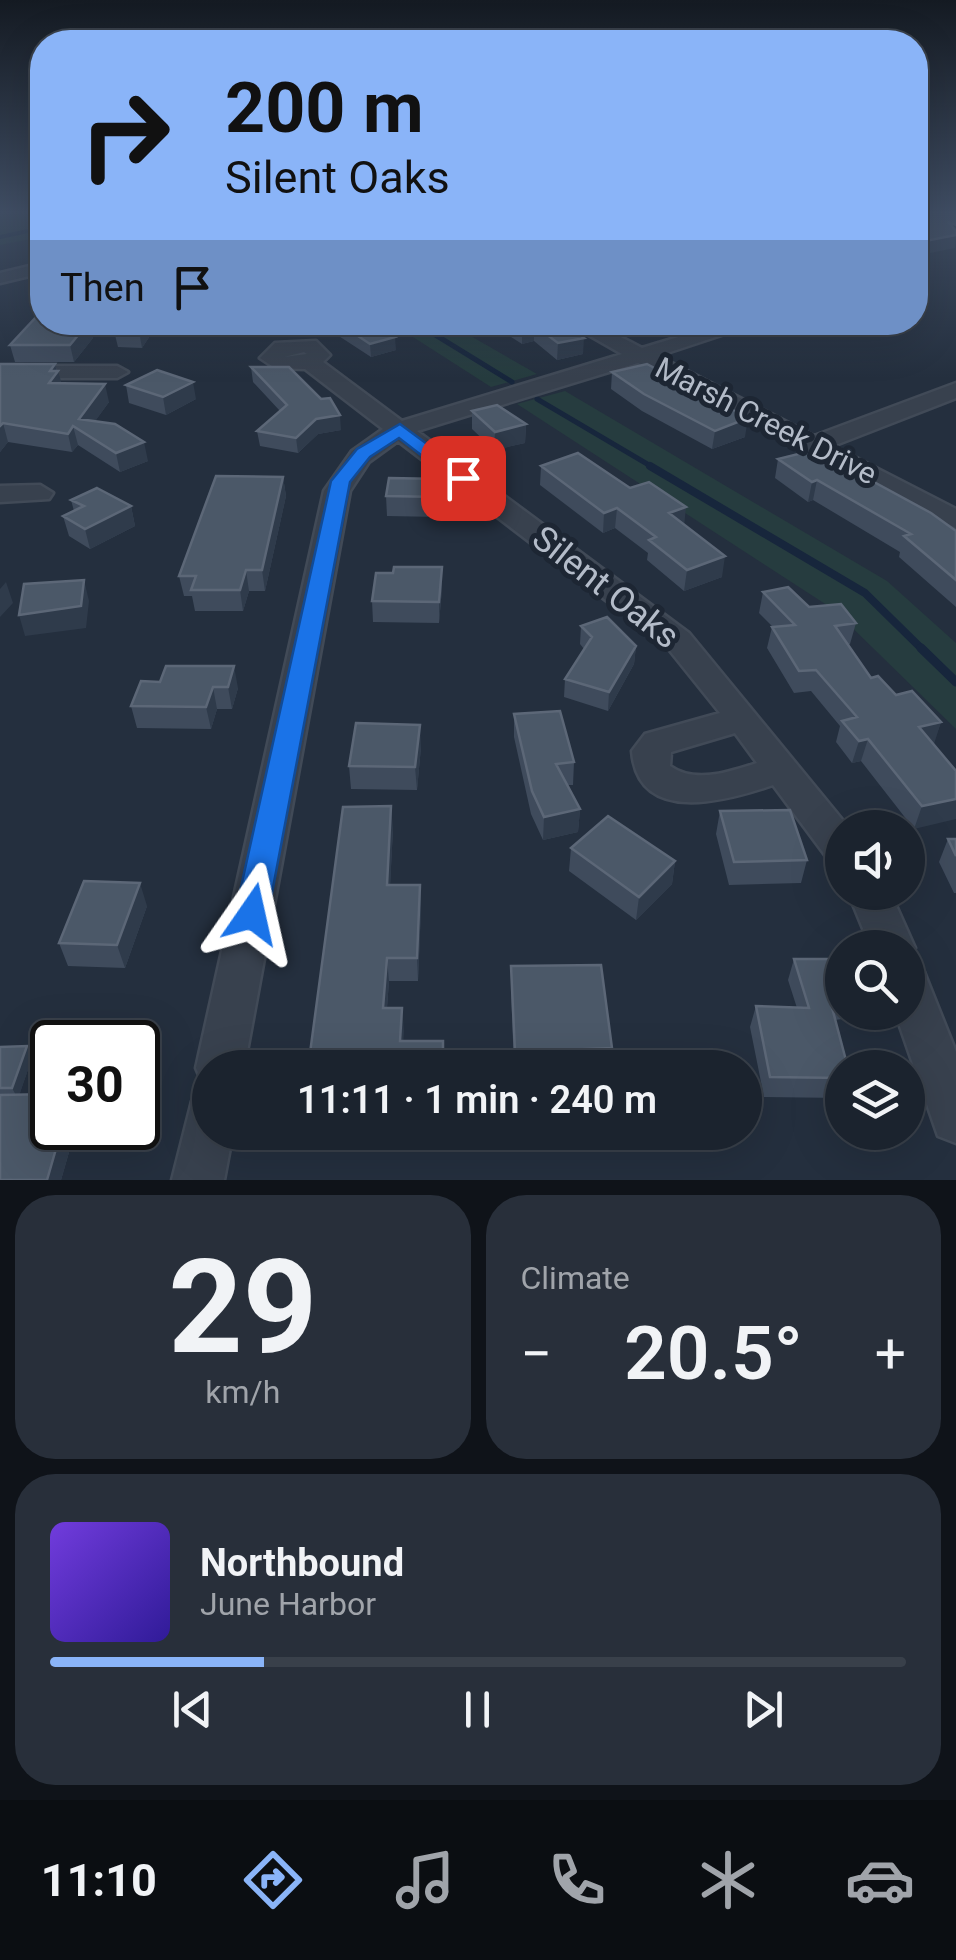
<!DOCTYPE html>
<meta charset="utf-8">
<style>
:root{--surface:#1b232e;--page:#282f3a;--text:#f1f3f6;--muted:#a0a4aa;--line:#39404a;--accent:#8ab4f8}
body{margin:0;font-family:Roboto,sans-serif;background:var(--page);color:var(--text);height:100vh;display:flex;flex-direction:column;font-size:38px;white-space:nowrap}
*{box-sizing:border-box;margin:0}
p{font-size:32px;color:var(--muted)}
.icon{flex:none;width:55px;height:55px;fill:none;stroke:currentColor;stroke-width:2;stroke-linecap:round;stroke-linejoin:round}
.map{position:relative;height:1180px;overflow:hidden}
.details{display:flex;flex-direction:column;gap:15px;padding:15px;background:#0f1319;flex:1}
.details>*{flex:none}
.top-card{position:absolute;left:30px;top:30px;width:898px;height:305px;border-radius:40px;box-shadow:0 10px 40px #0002,0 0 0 2px var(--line);background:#8ab4f8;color:#111;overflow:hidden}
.tools{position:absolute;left:825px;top:810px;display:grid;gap:20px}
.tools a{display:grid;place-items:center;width:100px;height:100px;border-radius:50%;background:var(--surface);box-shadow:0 10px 40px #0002,0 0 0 2px var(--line);font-size:50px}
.speed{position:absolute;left:30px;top:1020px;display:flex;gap:20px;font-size:50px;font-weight:700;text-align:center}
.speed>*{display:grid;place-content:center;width:130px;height:130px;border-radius:50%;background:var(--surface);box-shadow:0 10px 40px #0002,0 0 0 2px var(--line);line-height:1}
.speed .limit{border:5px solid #111;border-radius:15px;background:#fff;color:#111}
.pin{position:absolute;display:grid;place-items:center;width:85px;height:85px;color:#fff;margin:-42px;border-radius:20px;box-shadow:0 5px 15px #0006}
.me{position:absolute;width:110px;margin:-55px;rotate:11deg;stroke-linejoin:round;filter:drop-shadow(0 0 8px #0008)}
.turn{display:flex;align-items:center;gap:35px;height:210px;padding:0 30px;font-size:45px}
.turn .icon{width:130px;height:130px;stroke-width:2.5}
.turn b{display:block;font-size:70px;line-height:85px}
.then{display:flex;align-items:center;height:95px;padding:0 30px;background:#0003;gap:20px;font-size:38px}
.big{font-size:75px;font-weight:600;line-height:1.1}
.details .widget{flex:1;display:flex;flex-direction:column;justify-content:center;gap:15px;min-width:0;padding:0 35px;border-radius:40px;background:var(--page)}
.details .dial{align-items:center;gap:0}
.dial b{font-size:130px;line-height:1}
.song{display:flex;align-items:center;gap:30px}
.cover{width:120px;height:120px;border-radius:15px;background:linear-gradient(135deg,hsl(260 70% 55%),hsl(250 70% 35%))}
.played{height:10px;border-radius:5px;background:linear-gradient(90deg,var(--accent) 25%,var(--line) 25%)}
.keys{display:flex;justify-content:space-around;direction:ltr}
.heat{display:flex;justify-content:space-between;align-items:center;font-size:55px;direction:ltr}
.details .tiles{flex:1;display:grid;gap:15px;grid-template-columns:1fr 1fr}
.widget:last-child{grid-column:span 2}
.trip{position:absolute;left:192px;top:1050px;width:570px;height:100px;border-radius:50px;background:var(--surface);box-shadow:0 10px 40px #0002,0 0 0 2px var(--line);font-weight:600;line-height:100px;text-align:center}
.tabs{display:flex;height:160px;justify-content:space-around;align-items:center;background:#0b0e12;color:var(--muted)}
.tabs .icon{width:70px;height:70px}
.tabs .active{color:var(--accent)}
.tabs b{font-size:45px;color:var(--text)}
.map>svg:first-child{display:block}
.green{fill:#263c3f}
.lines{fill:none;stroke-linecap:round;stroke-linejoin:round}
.stream-far3{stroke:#17263c;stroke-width:4}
.stream-far2{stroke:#17263c;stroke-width:5}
.stream-far1{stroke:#17263c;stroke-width:8}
.stream{stroke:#17263c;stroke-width:9}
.street-casing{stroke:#414a57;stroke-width:5}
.street{fill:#38414e;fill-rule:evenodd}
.wall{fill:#3f4b5c}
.shaded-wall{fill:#2f3b4b}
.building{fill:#4b5868;stroke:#5c6777;stroke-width:2.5}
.route{fill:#1a73e8;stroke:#114b97;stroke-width:2.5}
.labels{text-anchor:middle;stroke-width:10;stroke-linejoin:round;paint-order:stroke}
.far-street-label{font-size:30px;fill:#b4bcc9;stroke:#1d2633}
.street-label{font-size:35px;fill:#b4bcc9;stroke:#1d2633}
</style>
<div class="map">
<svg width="956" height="1180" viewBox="0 0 956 1180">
<rect width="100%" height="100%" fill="#242f3e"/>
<path class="green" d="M0,212H42V237L0,245Z
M391,323H448L537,374L491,387Z
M565,391L887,581L956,643V729L833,609L517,404Z"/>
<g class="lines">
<path class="stream-far3" d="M0,237L42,228
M415,322L420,325"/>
<path class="stream-far2" d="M416,323L512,382
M537,399L654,468"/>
<path class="stream-far1" d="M650,466L865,593L924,651"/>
<path class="stream" d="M921,648L956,682"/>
<g class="street-casing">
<path id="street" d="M42,263V273L0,283V273Z
M566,322H592L642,348L728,322H761L658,356L814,436L956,383V398L833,446L956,509V528L638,363L417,431L689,633L849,828H842V863L828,859L773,785C726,801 638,826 632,751L645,734L720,713L667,647L398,441L369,462L350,491L244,1068H210V1087L203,1084L196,1068L324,491L352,451L383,429L305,369L275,368L260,358L275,343L316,341L330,355L323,362L402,421L622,354ZM304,352L307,354L284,357ZM735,733L757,763C729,772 695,784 670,766L671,752Z
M0,366H117L128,372L117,378H0Z
M40,485L53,493L49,499L0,502V486Z
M848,892H890L915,948L908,961V948H871Z
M908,966L924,972L956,1052V1143L938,1136L895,1012H908Z
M210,1094V1132H233L224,1180H172L192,1101Z"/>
</g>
<use href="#street" class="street"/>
</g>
<path class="wall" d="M42,322H90L93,338L74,362H15L10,345Z
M121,322H159L142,348L118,347L114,331Z
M324,322H371L396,350L371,357L325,327Z
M488,322H560L583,354L557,360L534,341L522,344Z
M0,364H55L61,383L109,402L95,421L148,461L120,472L78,445L72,452L8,442L0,452Z
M251,367L321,399L341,430L318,434L298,453L260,446L257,431L280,411L253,382Z
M612,372L745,437L712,449L642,411L611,389Z
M126,385L196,399L166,415L129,403Z
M472,411L526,424L525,443L494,450L472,429Z
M778,459L828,466L956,531V607L899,557L900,552L813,500L808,502L775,478Z
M541,466L684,525L722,577L684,591L647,560L648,553L615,528L603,533L540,485Z
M283,477L286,496L265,591H249L243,611H195L192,596H184L179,576Z
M389,478L442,498L440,517L387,516L386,496Z
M71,500L131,506L135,526L90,549L69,536L63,516L74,511Z
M442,567V588L439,623L373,622L372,601L393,573Z
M763,592L856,623L850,644L848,645L871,678L896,695L941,722L933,744L956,771L914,829L861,761L852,763L836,742L840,726L811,691L794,693L767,648L772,627H773L759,613Z
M581,626L636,646L634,664L608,711L564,697L565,679L584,649L580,644Z
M141,681L238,688L232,709H217L211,729L137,728L131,706Z
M514,714L574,762L573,785H567L580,809L578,832L543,840L531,814L514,737Z
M421,747L417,790L351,789L349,766Z
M720,811L807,860L801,883L729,885L716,834Z
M393,829L390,885H420L421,908L418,981H389L387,1008H402L403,1041H443L444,1068H308Z
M948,839H956V893H954L939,862Z
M571,848L675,861L672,884L636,920L569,871Z
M147,906L125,968L68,966L59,943Z
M794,959L842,980V1012H844L842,1019L835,1020L842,1068V1098L764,1097L750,1027L756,1006L797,1008L788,980Z
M511,966L612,1048L609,1068H514L511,989Z
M0,1047L32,1058L19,1095L76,1128L61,1180H0Z"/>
<path class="shaded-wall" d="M956,235L955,248L915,256V243Z
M89,322L93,338L74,362L70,345Z
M145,322H159L142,348L139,331Z
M534,325V341L522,344V328Z
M395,337L396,350L371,357L370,344Z
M584,338L583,354L557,360L558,343Z
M55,364L57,373L58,371L63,388L49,383L50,371Z
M193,382L196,399L166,415L163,397Z
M105,384L109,402L86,434L79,419Z
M340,415L341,430L318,434L298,453L296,438L316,419Z
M748,418L745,437L712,449L715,431Z
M3,423L8,442L0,452V426Z
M526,424L525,443L494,450L495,432Z
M73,426L78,445L72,452L68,434Z
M144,442L148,461L120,472L116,453Z
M283,477L286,496L265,591L262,570Z
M442,479V498L440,517V497Z
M817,480L813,500L808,502L812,482Z
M131,506L135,526L90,549L85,529Z
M686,507L684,527L669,513Z
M617,508L615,528L603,533L604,513Z
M725,556L722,577L684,591L687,570Z
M442,567V588L439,623V602Z
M246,570L249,591L243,611L240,590Z
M84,580L89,601L86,628L25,636L19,615Z
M6,582L13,603L0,617V589Z
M636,646L634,664L608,711L609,692Z
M234,666L238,688L232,709L228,687Z
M213,687L217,709L211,729L206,707Z
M941,722L934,744L911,749L919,727Z
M420,725L421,747L417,790L415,767Z
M868,739L861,761L852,763L859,741Z
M956,799V819L914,829L922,806Z
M391,806L393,829L389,908L387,885Z
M580,809L578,832L543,840L544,817Z
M675,861L672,884L636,920L639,897Z
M140,883L147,906L125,968L117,945Z
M420,885L421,908L418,981L417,958Z
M387,958L389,981L385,1031L383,1008Z
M402,1008L404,1031L402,1064L400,1041Z
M27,1046L32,1058L18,1099L12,1088Z
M62,1128H76L61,1180H47Z"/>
<path class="building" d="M915,212H956V225L948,222L956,231V235L915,243Z
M38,315H42V322H89L70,345H10Z
M121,322H145L139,331H114Z
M337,322H371L395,337L370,344Z
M514,322H560L584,338L558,343L534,325L522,328Z
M0,364H55L50,371H58L49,383L105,384L79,419L115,424L144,442L116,453L73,426L68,434L3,423L0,426Z
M647,364L748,418L715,431L644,394L612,372Z
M251,367H289L321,399L330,398L340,415L316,419L296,438L257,431L287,405Z
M157,370L193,382L163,397L126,385Z
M497,405L526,424L495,432L472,411Z
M806,452L828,466L839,463L931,513L956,531V580L904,536L911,534L817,480L812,482L778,459Z
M578,453L630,488L649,482L686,507L669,513L725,556L687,570L649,540L656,537L617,508L604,513L541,466Z
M216,476L283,477L262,570H246L240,590H191L196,576H179Z
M389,478L442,479L440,497L386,496Z
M97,488L131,506L85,529L63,516L84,506L71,500Z
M394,567H442L439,602L372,601L376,573H393Z
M84,580L81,606L19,615L24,584Z
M788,587L809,607L841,604L856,623L835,626L871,678L878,676L896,695L912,691L941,722L919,727L956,771V799L922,806L868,739L859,741L842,721L857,717L816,670L799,671L772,627L795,625L763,592Z
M607,617L636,646L609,692L565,679L592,637L581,626Z
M166,666H234L228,687H213L206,707L131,706L141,681L160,682Z
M560,711L574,762L556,764L580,809L544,817L532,791L514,714Z
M356,723L420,725L415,767L349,766Z
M391,806L387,885H420L417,958H387L383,1008H402L400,1041H443V1068H308L343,807Z
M790,810L807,860L734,862L720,811Z
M608,816L675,861L639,897L571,848Z
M948,839H956V856Z
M84,881L140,883L117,945L59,943Z
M794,959H835L842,980V999L830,1000L848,1068H842V1078L770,1077L756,1006L809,1008Z
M601,965L612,1048L515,1052L511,966Z
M27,1046L12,1088H0V1047Z
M52,1094V1128H62L47,1180H0V1095Z"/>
<linearGradient id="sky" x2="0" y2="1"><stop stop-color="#141a22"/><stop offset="0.56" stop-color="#3f4d63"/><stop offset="1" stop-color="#3f4d63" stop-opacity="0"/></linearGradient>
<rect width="956" height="378" fill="url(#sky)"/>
<path class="route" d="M400,424L473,478L463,483L456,482L399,438L370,457L350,482L268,914L263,923L252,927L240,923L235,914L331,481L357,449Z"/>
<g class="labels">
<g class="far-street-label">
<text transform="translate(766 421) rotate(27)" y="10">Marsh Creek Drive</text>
</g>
<g class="street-label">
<text transform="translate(606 587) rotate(38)" y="12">Silent Oaks</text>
</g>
</g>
</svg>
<div class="tools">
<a><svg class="icon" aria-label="sound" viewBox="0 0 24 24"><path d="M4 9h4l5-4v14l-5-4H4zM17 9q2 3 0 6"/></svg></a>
<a><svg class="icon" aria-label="search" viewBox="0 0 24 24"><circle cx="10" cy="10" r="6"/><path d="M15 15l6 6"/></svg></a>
<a><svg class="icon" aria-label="layers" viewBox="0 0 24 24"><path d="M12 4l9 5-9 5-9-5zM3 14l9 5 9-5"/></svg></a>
</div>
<div class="speed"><div class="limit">30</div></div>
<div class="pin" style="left:463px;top:478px;background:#d93025"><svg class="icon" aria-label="arrive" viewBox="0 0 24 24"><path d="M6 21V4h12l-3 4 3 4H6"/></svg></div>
<svg class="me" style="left:252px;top:914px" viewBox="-20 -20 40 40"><path d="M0-17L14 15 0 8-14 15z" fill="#1a73e8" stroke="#fff" stroke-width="4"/></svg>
<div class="trip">11:11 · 1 min · 240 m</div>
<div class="top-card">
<div class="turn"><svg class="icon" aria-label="right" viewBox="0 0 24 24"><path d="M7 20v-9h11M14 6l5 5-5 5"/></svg><div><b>200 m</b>Silent Oaks</div></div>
<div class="then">Then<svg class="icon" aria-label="arrive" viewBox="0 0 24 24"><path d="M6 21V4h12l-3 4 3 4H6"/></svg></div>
</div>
</div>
<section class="details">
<div class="tiles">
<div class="widget dial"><b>29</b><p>km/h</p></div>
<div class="widget"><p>Climate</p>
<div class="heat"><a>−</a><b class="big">20.5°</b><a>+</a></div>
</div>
<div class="widget">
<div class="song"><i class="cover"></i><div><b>Northbound</b><p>June Harbor</p></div></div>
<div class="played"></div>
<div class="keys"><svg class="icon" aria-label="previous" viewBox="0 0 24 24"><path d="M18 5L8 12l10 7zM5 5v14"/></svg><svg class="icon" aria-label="pause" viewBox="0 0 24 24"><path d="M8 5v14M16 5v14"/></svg><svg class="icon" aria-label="next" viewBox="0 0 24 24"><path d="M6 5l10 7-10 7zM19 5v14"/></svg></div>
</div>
</div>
</section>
<nav class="tabs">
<b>11:10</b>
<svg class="icon active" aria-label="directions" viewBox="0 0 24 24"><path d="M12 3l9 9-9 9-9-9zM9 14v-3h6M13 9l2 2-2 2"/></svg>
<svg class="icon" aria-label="music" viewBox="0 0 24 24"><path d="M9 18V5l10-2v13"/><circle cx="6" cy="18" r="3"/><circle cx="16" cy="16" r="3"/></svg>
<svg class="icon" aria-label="phone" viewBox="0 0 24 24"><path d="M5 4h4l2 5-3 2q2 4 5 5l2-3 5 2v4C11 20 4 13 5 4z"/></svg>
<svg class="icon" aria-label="climate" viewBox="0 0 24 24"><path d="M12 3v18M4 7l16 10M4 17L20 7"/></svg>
<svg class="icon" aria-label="car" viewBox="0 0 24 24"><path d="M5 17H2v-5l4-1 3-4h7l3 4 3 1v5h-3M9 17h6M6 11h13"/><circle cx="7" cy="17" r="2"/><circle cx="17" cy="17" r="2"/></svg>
</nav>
